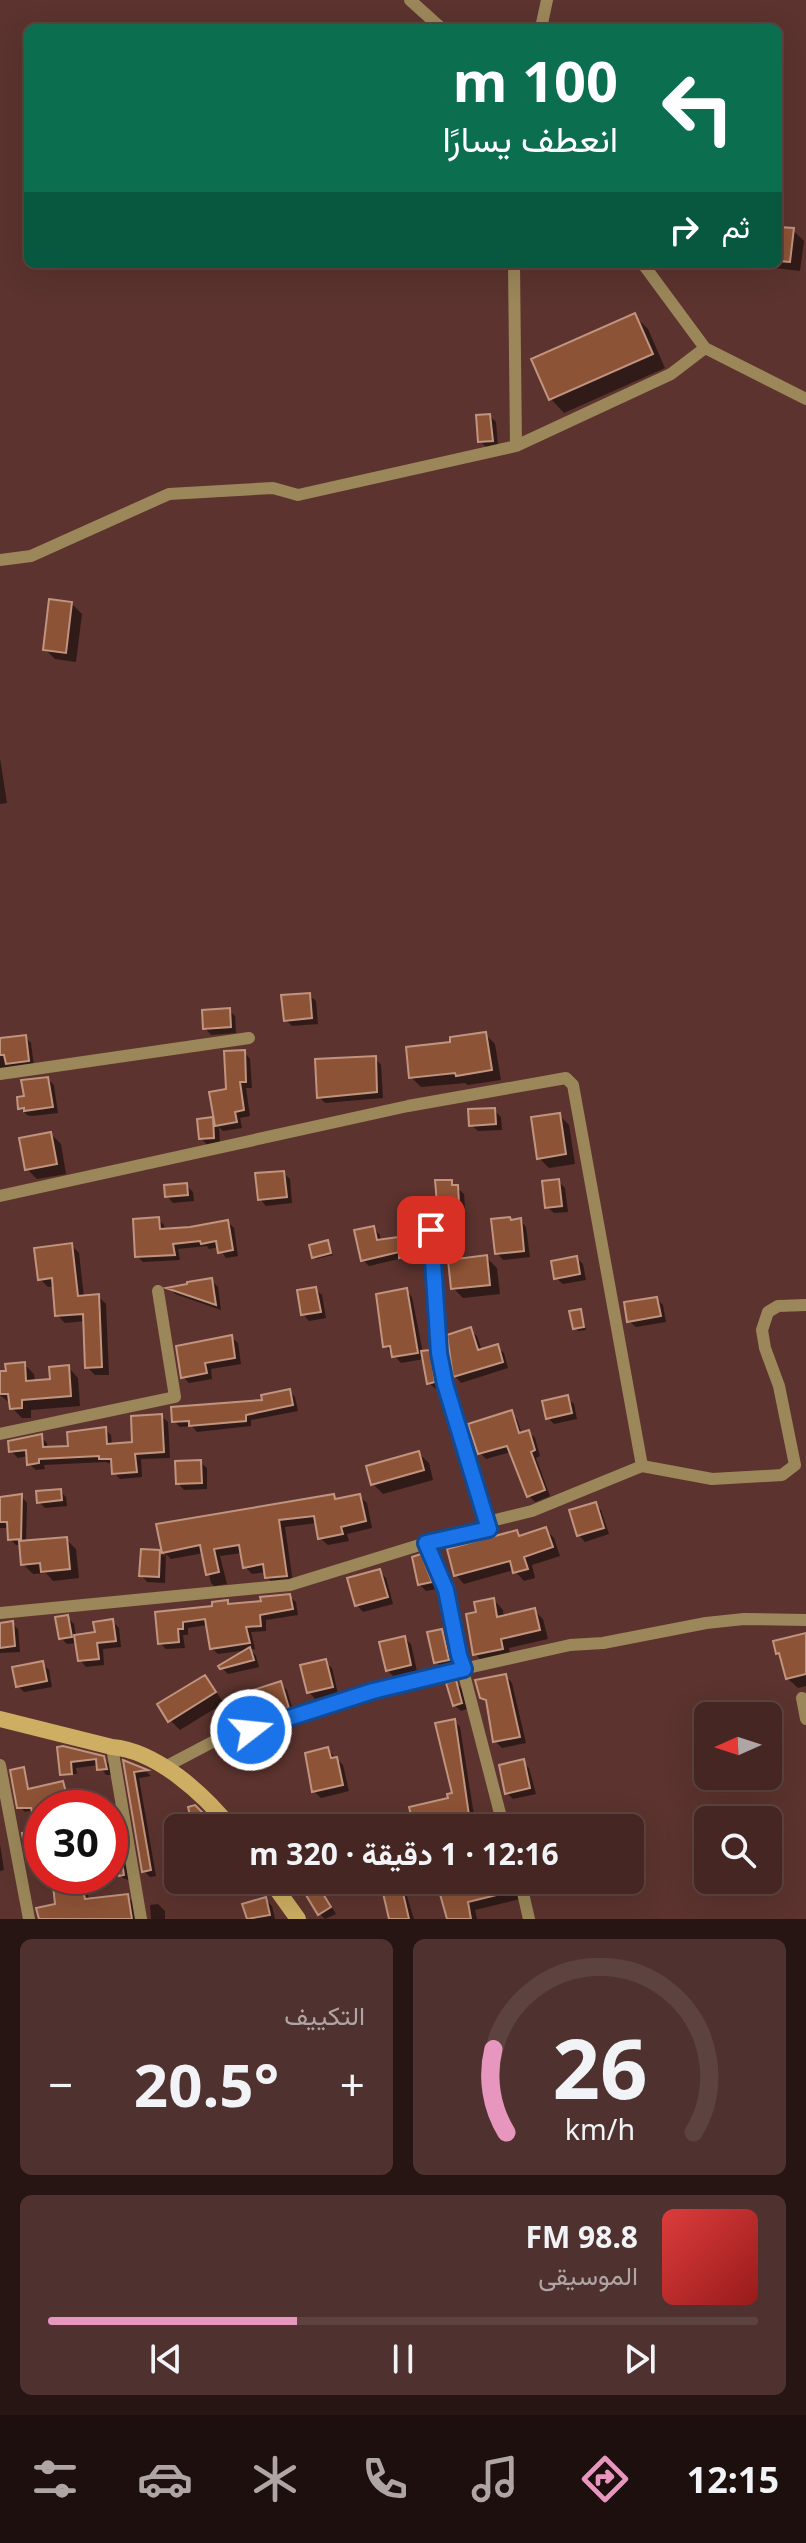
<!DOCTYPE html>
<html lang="ar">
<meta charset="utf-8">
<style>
:root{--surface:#452622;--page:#4f322f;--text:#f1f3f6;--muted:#b0a5a5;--line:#5d4340;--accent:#e797bd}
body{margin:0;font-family:"Noto Sans",Vazirmatn,sans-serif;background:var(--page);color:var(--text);direction:rtl;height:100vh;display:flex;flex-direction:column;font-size:30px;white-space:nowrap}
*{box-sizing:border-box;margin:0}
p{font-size:26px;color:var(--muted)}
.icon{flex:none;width:44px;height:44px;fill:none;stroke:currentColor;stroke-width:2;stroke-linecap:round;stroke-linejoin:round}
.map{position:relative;height:1919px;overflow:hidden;direction:ltr}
.drawer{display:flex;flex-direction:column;gap:20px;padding:20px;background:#261513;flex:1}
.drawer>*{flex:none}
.hud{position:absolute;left:24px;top:24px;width:758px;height:244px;border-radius:12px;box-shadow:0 8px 32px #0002,0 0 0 2px var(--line);direction:rtl;background:#0b6e4f;color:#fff;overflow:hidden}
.needle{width:52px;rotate:267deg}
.controls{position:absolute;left:694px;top:1702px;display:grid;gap:16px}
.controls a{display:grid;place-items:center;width:88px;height:88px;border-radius:12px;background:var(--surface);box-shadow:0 8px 32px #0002,0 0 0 2px var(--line);font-size:40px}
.speed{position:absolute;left:24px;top:1790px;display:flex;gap:16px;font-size:40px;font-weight:700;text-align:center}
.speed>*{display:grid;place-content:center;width:104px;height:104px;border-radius:50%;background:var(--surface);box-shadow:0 8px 32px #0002,0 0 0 2px var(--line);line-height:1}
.speed .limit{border:12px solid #d22;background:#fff;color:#111}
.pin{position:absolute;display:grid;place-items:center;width:68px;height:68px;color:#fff;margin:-34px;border-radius:16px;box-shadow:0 4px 12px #0006}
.me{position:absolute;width:88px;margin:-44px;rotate:74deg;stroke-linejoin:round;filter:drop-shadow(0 0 6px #0008)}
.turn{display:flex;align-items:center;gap:28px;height:168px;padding:0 32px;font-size:36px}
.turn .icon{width:104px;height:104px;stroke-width:2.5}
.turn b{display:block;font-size:56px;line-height:68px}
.then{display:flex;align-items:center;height:76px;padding:0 32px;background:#0003;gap:16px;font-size:30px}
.big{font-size:60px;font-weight:700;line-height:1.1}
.drawer .tile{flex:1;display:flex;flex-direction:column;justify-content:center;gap:12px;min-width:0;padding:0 28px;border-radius:12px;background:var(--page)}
.drawer .dial{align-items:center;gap:0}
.dial svg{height:208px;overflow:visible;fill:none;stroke:var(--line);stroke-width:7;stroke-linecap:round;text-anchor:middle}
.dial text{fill:var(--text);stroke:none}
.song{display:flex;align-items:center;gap:24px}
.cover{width:96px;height:96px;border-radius:12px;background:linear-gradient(135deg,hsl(0 70% 55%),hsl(0 70% 35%))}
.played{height:8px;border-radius:4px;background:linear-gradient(90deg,var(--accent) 35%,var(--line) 35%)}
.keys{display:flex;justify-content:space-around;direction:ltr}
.heat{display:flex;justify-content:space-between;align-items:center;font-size:44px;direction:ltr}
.drawer .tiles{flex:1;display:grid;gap:20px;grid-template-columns:1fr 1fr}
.tile:last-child{grid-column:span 2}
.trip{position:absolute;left:164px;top:1814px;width:480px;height:80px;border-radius:12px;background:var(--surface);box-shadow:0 8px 32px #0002,0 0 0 2px var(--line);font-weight:700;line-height:80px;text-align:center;direction:rtl}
.dock{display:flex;height:128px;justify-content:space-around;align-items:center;background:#1c0f0e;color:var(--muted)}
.dock .icon{width:56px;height:56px}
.dock .selected{color:var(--accent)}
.dock b{font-size:36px;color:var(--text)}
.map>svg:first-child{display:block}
.shadow{fill:#0007}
.building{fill:#8d5336;stroke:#c0947f;stroke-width:2}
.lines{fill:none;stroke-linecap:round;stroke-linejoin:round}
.street{stroke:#9b8759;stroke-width:12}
.secondary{stroke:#ceae63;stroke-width:16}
.route-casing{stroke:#114b97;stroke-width:20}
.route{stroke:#1a73e8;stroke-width:14}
</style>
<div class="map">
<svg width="806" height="1919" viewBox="0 0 806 1919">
<rect width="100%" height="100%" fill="#5c332e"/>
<path class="shadow" d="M778,229L793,230L804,241L800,271L766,267L763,264H778Z
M634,315L648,329L665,368L564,413L551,399L533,360Z
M490,416L496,422L498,446L487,448L480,441Z
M72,604L82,614L76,662L55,659L45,649Z
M0,758L7,803L0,804Z
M309,995L316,1001L318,1024L292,1026L286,1020Z
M229,1010L235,1016L236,1033L211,1035L205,1028Z
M485,1034L495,1044L501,1080L468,1085L465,1083L421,1087L411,1077L453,1044Z
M25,1037L31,1043L34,1066L0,1070V1040Z
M244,1052L250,1059L252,1088H246L250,1116L240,1118L242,1128L223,1131L219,1127L220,1144L207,1145L201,1138L212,1119L216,1124Z
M375,1058L381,1065L383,1098L325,1103L319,1097Z
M48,1079L54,1085L58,1113L32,1116L27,1115L20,1108Z
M494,1110L501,1117L502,1130L478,1131L471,1125Z
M559,1115L569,1125L575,1164L549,1168L539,1158Z
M51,1134L61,1144L66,1174L37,1179L27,1169Z
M283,1173L290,1179L292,1203L266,1206L260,1199Z
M451,1182L464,1194L465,1209L445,1210L439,1203Z
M559,1182L565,1188L568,1212L554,1213L547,1207Z
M186,1185L193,1192L194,1201L173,1203L167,1196Z
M158,1219L164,1225L165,1230L228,1222L234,1228L238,1256L226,1258L219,1247L209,1249L207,1246L178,1249L180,1260L143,1262L137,1256Z
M520,1220L526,1227L530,1257L503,1260L497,1253Z
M373,1228L380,1235L381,1242L420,1236L426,1243L429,1260L408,1263L403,1258L369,1266L363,1260Z
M327,1242L333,1255L316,1259L314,1257Z
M71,1245L79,1253L84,1297L98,1296L106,1304L109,1375H95L87,1367L85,1321L65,1323L57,1315L55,1286L48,1287L40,1279Z
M486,1257L497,1268L500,1294L463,1298L453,1288Z
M576,1258L583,1264L586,1280L563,1284L556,1278Z
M211,1280L218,1287L221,1310L175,1294L170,1289Z
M315,1289L322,1295L326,1318L309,1321L303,1314Z
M406,1290L412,1297L423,1353L429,1352L436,1358L441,1388L436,1389L429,1383L424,1359L401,1363L385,1346Z
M657,1299L663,1305L666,1322L636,1327L629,1321Z
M580,1311L586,1330L578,1331L575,1328Z
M470,1330L477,1336L482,1351L497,1347L504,1353L508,1368L461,1383L455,1376Z
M231,1337L238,1343L241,1364L211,1369L212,1379L189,1383L183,1377Z
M24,1364L34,1374L35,1382L52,1381L68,1367L78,1378L80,1406L31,1410V1418H22L12,1408L11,1404L0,1395V1373L8,1372Z
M289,1391L295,1397L298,1411L251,1420V1426L197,1432L192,1426L180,1427L174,1421L264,1402Z
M567,1398L574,1404L577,1419L554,1424L548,1418Z
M511,1413L517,1419L522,1434L529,1432L535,1438L540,1456L536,1458L550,1496L535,1502L529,1496L511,1452L486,1459L480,1453Z
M161,1416L168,1422L170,1458L141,1459L142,1477L120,1479L114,1473L113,1464L105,1462L44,1465L45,1469L36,1470L29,1464L28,1456L18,1458L11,1451L41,1437L47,1443L48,1449L70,1448L105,1429L111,1435L112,1445L134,1444Z
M418,1453L429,1463L433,1480L383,1494L373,1484Z
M200,1462L207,1468V1489L184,1490L178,1483Z
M60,1491L66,1497L67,1506L45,1508L39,1502Z
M21,1496L27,1503L26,1543L66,1539L76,1549L79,1578L53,1581L46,1573L33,1574L23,1564L21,1545H16L10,1539L9,1528H0V1499Z
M333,1496L338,1500L359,1496L367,1503L372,1528L347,1534L349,1541L328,1545L320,1538L317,1523L285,1527L293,1583L275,1585L267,1577L266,1572L252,1574L245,1567L242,1553L220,1556L227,1584L214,1586L211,1583L204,1553L171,1559L166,1554L165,1583L147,1582L141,1575L160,1552L165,1557L159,1526Z
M595,1504L601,1510L609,1534L585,1542L579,1535Z
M546,1530L554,1538L560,1556L532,1565L535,1578L524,1581L514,1570L464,1584L456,1575L516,1532L522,1537Z
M420,1556L427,1563L437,1589L426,1591L419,1584Z
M379,1571L386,1578L393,1604L363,1612L357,1605Z
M289,1596L296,1602L298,1615L266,1620V1631L251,1632L255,1649L218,1654L211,1648L208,1625L188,1628V1635H183L185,1648L166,1649L160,1643L157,1614L214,1608L227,1602L230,1605L263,1603Z
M494,1600L503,1610L504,1617L534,1610L543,1619L548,1639L509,1648L511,1657L484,1663L475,1654L479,1614Z
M68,1618L74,1624L76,1637L97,1634L112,1621L119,1628L121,1647L103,1649L104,1665L86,1667L80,1660L78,1643L67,1644L61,1638Z
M12,1624L18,1629L20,1652L0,1653V1625Z
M442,1631L448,1638L454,1666L442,1668L436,1662Z
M806,1635V1686L798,1688L787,1678L782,1657L778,1653Z
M404,1638L411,1644L417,1671L394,1677L387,1670Z
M250,1649L256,1656L259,1667L228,1674L221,1667Z
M325,1662L332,1668L338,1694L315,1699L309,1692Z
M42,1663L49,1670L52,1687L24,1692L18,1686Z
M506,1676L512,1683L526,1743L502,1748L495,1741L489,1705L481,1697Z
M205,1677L224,1703L180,1730L170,1720Z
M280,1683L287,1690L294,1714L269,1722L263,1715Z
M456,1683L462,1689L467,1709L461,1711L454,1705Z
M454,1721L460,1727L476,1828H416L454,1794Z
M59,1749L103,1758L110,1765L112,1775H106L99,1765L76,1768L77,1774H68L61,1768Z
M327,1749L343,1765L349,1791L321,1798L314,1791Z
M523,1762L529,1768L536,1794L513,1799L507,1793Z
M126,1764L147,1772L151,1776L139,1778L156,1876L150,1877L144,1871Z
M64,1788L70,1794L74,1808H42V1867L36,1868L29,1861L39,1832L34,1810L25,1812L19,1806Z
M285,1821L291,1828H273Z
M193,1822L214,1828H183L182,1825Z
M306,1823L312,1828H296Z
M117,1837L123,1843L130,1881L110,1872V1838Z
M0,1844L4,1870L0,1871Z
M54,1876H85L89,1901L127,1896L133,1902L136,1919H41L57,1906Z
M306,1880H312L322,1890L336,1914L325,1919L320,1914L303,1886Z
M379,1880H402L414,1919H391L384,1887Z
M441,1880H517L520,1899L475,1910L477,1919H449Z
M265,1899L272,1906L275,1919H249L245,1905Z
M158,1904L165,1911V1919H151L150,1905Z"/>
<path class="building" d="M778,227L794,228L790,262L778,261Z
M635,313L653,354L549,400L531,359Z
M490,414L493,441L478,442L476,415Z
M49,599L72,602L66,653L43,650Z
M310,993L312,1018L284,1021L281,995Z
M230,1008L231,1027L203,1029L202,1010Z
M486,1032L492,1070L456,1076L455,1073L409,1078L406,1047L450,1042V1037Z
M26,1035L29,1061L6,1064L4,1055H0V1038Z
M245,1050L246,1082H240L244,1110L235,1112L237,1122L215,1126L209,1092L226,1089L224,1051Z
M376,1056L377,1092L317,1098L315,1059Z
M48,1077L53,1107L24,1111V1108L18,1109L17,1097L24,1096L21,1080Z
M495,1108L496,1124L469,1126L468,1109Z
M560,1113L566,1154L537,1159L531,1117Z
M213,1117L214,1138L199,1139L197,1119Z
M51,1132L57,1164L25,1170L19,1138Z
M284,1171L287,1197L258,1200L255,1173Z
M559,1179L562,1206L545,1208L542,1181Z
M435,1180H452V1185H458L459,1203L437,1204Z
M187,1183L188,1195L165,1197L164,1185Z
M159,1217L160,1229L190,1227L228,1220L233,1250L218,1253L216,1241L201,1244L200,1241L173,1244L175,1255L135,1257L133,1219Z
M510,1217L511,1220L521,1218L524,1251L495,1254L491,1219Z
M374,1226L377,1240L421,1234L423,1254L399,1258V1252L361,1261L354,1230Z
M328,1240L331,1253L312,1258L309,1245Z
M72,1243L78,1296L99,1294L102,1367L85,1368L83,1314L55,1316L52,1278L38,1280L34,1248Z
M487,1255L490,1285L451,1289L448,1260Z
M577,1256L580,1274L554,1279L551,1261Z
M212,1278L216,1305L166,1288L187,1284V1282Z
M316,1287L321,1312L301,1315L297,1290Z
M407,1288L418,1353L392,1357L390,1346L383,1347L376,1294Z
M657,1297L661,1316L627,1322L624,1302Z
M581,1309L584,1327L573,1329L569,1311Z
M471,1327L478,1350L498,1344L503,1362L453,1377L447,1335Z
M232,1335L235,1358L205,1363L207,1373L181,1378L176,1346Z
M430,1350L435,1382L427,1384L421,1351Z
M25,1362L26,1381L50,1379L49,1367L69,1365L71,1396L22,1400V1408L10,1409L8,1394H0V1371H6L5,1364Z
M290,1389L293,1405L246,1415V1421L189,1426V1421L172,1422L171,1407L262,1400L261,1395Z
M568,1395L572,1413L546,1419L542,1401Z
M512,1410L519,1433L529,1430L535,1450L531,1452L545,1490L527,1497L507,1446L478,1454L468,1424Z
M162,1414L164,1452L135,1454L137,1472L112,1474L111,1459H99V1456L39,1459V1463L27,1465L26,1450L9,1452L8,1441L42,1434L43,1447L68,1446L67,1432L106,1427L107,1444L132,1442L131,1416Z
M419,1451L424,1470L371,1485L366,1466Z
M201,1460L202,1483L176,1484L175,1461Z
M61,1489L62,1500L37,1503L36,1491Z
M22,1494L21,1539L8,1540L7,1522H0V1497Z
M334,1494L335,1499L360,1494L366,1521L341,1527L343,1534L318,1539L314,1516L279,1520L287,1576L265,1578L263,1564L243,1568L239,1545L214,1549L219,1572L206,1575L200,1545L162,1553L156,1524Z
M596,1502L604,1528L577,1536L569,1510Z
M546,1527L553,1547L524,1557L528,1569L513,1573L510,1561L454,1576L447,1549L517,1530L519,1536Z
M67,1537L70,1569L41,1572L40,1563L21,1565L19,1541Z
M141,1549L160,1550L159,1577L139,1576Z
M421,1554L432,1582L418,1585L412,1557Z
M380,1569L388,1597L355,1606L347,1578Z
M290,1594L293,1609L260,1615L261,1626L246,1627L250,1643L210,1649L205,1619L183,1622V1629H178L179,1642L158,1644L155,1612L212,1606V1602L228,1600V1604L261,1601L260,1597Z
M494,1598L497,1617L535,1608L540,1630L501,1639L503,1649L473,1655L466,1614L476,1612L474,1602Z
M68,1615L72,1637L59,1639L55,1617Z
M113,1619L116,1641L97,1643L99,1659L78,1661L74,1635L95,1632L93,1622Z
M13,1621L15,1646L0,1648V1623Z
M442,1629L449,1660L434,1663L427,1632Z
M806,1633V1674L786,1679L779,1653L776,1654L773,1641Z
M405,1636L411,1665L386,1671L379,1642Z
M250,1647L254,1660L220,1669L218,1666Z
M326,1659L333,1687L307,1693L300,1665Z
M43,1661L47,1681L16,1687L12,1667Z
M506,1674L520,1737L493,1742L486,1700L480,1698L475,1680Z
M205,1675L216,1692L168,1722L157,1704Z
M456,1680L462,1703L453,1706L446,1683Z
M281,1681L289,1708L261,1716L253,1690Z
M455,1719L470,1822L448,1828H414L409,1807L448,1798L447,1794L452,1793L435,1723Z
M63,1746L104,1756L107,1769L97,1770L96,1759L71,1762L72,1774L60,1775L57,1747Z
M328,1747L331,1758L337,1757L343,1785L312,1792L305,1753Z
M524,1759L530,1788L505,1794L499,1765Z
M123,1760L148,1770L134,1772L151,1870L142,1872Z
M24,1767L28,1789L63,1781L70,1808H42V1860L27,1862L22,1833L37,1830L31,1808H17L10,1770Z
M195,1805L212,1822L217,1828H193L188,1807Z
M118,1835L124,1875L119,1876L118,1868L110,1869V1836Z
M52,1876H80L85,1899L128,1894L132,1919H39L36,1908L55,1904Z
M380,1880H400L409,1919H389Z
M436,1880H511L513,1891L468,1902L471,1919H447Z
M316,1882L331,1907L318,1915L303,1890Z
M266,1897L270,1915L247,1919L242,1904Z"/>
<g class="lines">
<path class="street" d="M410,0L441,28
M541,28L547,0
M514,264L516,446
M643,264L705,348L806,399
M0,560L31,556L169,494L273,488L298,495L516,446L671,374L705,348
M0,1074L249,1038
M0,1196L408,1106L566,1078L573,1085L642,1466
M0,1434L175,1397L158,1291
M487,1522L532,1511L642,1466L712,1479L782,1475L795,1465L779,1386L765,1348L762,1330L768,1312L778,1306L806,1305
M426,1543L446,1590L459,1655L503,1825L492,1828
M0,1613L290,1585L426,1543L489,1529L445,1384L439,1353L431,1230
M802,1698L806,1719
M112,1747L141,1919
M0,1765L29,1919
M163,1768L220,1738L414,1680L570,1645L603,1643L706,1623L744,1619L806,1620
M520,1880L529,1919
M277,1889L295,1880"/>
<path class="secondary" d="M0,1719L112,1747C157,1751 204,1794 231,1828
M270,1880L298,1919"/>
</g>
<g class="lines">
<g class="route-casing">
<path id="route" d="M251,1730L373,1691L464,1669L459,1655L446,1590L426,1543L489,1529L445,1384L439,1353L431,1230"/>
</g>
<use href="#route" class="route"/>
</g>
</svg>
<div class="controls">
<a><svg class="needle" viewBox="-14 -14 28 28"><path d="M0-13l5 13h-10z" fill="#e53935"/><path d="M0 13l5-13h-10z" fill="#b0a5a5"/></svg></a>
<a><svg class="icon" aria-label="search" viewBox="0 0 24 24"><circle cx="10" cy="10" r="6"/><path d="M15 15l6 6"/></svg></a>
</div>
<div class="speed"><div class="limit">30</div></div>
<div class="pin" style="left:431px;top:1230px;background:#d93025"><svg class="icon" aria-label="arrive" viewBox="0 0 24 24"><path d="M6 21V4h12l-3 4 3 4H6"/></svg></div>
<svg class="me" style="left:251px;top:1730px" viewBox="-20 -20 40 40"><circle r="17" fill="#1a73e8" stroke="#fff" stroke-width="3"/><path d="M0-11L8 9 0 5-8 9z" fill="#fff"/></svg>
<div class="trip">12:16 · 1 دقيقة · 320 m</div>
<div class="hud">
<div class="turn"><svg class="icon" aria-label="left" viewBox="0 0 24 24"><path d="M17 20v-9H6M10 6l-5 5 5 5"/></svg><div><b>100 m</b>انعطف يسارًا</div></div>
<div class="then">ثم<svg class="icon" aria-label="right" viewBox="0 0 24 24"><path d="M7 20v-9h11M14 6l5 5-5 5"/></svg></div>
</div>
</div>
<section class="drawer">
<div class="tiles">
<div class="tile dial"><svg viewBox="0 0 100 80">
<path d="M14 69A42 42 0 1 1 86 69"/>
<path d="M14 69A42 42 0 0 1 9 37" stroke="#e797bd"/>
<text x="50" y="56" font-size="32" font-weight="700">26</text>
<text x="50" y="72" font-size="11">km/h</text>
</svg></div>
<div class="tile"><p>التكييف</p>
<div class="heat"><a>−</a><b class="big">20.5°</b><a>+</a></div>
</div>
<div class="tile">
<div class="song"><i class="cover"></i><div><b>98.8 FM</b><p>الموسيقى</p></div></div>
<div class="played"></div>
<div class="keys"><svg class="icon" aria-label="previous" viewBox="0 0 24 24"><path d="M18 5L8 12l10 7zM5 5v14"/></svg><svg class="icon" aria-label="pause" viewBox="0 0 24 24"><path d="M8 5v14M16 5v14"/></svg><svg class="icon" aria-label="next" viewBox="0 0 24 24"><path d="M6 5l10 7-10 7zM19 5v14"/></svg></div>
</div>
</div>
</section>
<nav class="dock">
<b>12:15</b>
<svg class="icon selected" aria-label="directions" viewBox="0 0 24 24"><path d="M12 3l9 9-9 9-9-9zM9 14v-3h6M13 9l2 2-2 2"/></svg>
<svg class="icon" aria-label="music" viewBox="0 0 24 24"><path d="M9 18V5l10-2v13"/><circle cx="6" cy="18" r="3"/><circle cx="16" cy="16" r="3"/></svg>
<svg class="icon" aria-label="phone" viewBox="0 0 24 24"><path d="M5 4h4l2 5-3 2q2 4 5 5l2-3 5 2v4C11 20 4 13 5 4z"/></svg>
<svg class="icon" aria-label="climate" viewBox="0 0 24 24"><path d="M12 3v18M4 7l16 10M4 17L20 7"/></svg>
<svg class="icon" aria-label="car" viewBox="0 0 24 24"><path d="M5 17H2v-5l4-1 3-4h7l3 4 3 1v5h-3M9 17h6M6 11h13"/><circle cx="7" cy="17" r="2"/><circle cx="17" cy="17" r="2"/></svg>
<svg class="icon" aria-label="filters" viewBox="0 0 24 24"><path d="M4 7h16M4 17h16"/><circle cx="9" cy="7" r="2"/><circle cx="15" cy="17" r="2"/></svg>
</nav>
